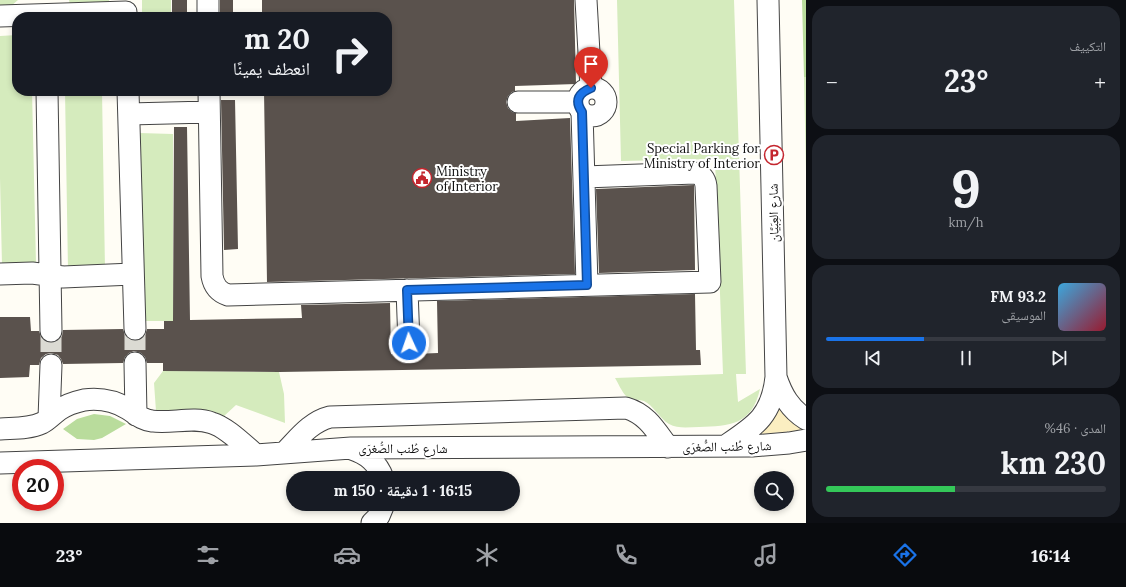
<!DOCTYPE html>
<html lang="ar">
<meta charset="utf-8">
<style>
:root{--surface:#171b24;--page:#20242c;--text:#f1f3f6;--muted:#9ea1a6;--line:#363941;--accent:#1a73e8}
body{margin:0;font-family:Lora,"Noto Naskh Arabic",serif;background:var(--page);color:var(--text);direction:rtl;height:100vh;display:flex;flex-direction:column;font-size:15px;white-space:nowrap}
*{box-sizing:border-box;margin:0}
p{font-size:13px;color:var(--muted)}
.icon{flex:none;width:22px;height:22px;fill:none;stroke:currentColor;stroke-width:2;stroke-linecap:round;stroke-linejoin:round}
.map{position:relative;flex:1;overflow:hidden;direction:ltr}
.panel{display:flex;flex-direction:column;gap:6px;padding:6px;background:#0d0f14;width:320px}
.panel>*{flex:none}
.banner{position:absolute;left:12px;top:12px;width:380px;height:84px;border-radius:16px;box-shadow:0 2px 6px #0003;direction:rtl;background:#171b24;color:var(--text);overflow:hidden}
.buttons{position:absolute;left:754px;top:471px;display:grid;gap:8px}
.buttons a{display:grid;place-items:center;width:40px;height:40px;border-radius:50%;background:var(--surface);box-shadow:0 2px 6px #0003;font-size:20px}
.speed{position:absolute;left:12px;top:459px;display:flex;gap:8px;font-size:20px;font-weight:700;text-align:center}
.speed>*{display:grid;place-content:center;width:52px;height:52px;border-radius:50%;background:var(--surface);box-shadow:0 2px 6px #0003;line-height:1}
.speed .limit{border:6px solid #d22;background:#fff;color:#111}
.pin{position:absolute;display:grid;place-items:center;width:34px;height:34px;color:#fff;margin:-41px -17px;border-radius:50% 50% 50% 0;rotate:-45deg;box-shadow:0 0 4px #0007}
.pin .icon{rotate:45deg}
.me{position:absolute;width:44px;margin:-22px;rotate:357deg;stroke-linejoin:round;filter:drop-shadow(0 0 3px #0008)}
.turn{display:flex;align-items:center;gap:14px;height:84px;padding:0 16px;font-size:18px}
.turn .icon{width:52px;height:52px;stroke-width:2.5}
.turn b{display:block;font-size:28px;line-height:34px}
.big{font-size:30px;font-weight:700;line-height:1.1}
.panel .card{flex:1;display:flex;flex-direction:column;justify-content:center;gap:6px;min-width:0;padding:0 14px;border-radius:16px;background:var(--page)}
.panel .dial{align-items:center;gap:0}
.dial b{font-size:52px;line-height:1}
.song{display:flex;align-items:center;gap:12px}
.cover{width:48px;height:48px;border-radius:6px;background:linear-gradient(135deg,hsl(200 70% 55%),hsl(350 70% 35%))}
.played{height:4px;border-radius:2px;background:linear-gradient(90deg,var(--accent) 35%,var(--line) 35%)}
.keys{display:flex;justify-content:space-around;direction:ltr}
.heat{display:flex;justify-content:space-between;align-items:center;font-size:22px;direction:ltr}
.charge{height:6px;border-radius:3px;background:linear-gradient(90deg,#34c759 46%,var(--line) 0)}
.trip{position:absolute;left:286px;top:471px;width:234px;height:40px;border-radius:20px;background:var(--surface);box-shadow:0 2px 6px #0003;font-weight:700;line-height:40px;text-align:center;direction:rtl}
.menu{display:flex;height:64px;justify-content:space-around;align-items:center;background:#090b0e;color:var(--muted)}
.menu .icon{width:28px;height:28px}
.menu .on{color:var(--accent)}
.menu b{font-size:18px;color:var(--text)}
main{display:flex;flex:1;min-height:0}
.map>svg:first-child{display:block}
.green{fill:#d5ebbd}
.forest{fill:#b9dc9c}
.sand{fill:#fbeec1}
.building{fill:#5a524d}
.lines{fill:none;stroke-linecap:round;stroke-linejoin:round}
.minor-tunnel{stroke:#dbdad3;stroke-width:21;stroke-dasharray:21 10;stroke-linecap:butt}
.minor-casing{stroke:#444;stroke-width:23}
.minor{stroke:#fff;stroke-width:21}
.route-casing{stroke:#114b97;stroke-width:10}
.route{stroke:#1a73e8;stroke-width:7}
.labels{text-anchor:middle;stroke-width:4;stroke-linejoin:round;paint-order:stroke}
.poi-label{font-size:13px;fill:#111;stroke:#fff;text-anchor:end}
.street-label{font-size:13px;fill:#111;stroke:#fff}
</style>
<main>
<section class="panel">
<div class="card"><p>التكييف</p>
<div class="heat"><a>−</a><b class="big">23°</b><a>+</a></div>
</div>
<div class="card dial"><b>9</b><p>km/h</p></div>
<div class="card">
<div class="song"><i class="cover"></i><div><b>93.2 FM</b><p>الموسيقى</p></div></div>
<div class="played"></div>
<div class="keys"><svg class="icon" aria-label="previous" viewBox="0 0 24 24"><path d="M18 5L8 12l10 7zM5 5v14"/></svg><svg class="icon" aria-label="pause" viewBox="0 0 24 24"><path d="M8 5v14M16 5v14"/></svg><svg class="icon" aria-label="next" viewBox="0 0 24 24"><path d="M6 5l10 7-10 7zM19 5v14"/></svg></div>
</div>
<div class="card"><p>المدى · 46%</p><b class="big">230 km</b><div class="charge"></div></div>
</section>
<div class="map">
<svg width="806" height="523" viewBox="0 0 806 523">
<rect width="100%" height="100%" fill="#fffdf5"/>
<path class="green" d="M0,0H18L4,12H0Z
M69,0H109V5H70Z
M142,0H171V17H142Z
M617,0H734L746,374H736L738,402L760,389C752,425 730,426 699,427C689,427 678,429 669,424C660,419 653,405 644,401C638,399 631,401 626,396C622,392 618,383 615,378L723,374L715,159L621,161Z
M17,35V91H32L36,264L2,265L0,178V36Z
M804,77H806V173Z
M65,91H102L105,269L68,270Z
M139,133L173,134V321H140Z
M163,371L279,372L284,394L285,423L236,405L223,417L156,411L154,383Z"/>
<path class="forest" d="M802,0H806V77H804Z
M94,414L110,416L126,424L102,438L94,440L77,439L63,429L77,419Z"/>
<path class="sand" d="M780,404L806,429V430L761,434Z"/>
<path class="building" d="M172,0H187V17H172Z
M220,0H233V17H220Z
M262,0H574L576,84L515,86V91L512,92L508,96L506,102L508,108L512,112L516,113V121L570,118L575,274L267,282L264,91H387V17H262Z
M221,100H235L238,249L224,250Z
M174,127H187L190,320L302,318L301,305L390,303L391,354L410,355L414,354L438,353L437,301L695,294L696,350H700L701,365L279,372L163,371V363H147L145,357L141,353L134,351L129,353L125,357L123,363L63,364L61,359L58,355L51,353L46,354L41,358L39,365H30L29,377L0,378V317H30L31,331H39L41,337L45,341L51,343L57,341L62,336L63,330L123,329L125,335L129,339L136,341L141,339L145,335L147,329H164V321H173Z
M694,185L695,270L599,273L596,189Z"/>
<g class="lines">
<path class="minor-tunnel" d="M135,329V363
M51,331V365"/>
<g class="minor-casing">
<path id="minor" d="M208,0V17
M586,0L591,88
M0,16L126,12
M578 102a14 14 0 1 1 28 0a14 14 0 1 1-28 0Z
M47,91L51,331
M128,91L135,329
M209,91L212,276C214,287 219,292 228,295L710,282L706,186C705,178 702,175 695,173L584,177
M518,102H578
M582,112L587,285
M129,114L209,112
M0,274L32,273L63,277L133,274
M407,290L409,343
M135,363L136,415
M776,377C782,395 790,409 806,419
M49,418L51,365
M0,429C13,428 29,429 42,423C48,420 53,414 59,410C66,405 75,402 84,400C99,398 115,401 128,409C136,414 142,420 152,421C171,424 193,416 212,423C226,427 244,445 256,455
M725,446C755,426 772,416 776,377L768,0
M352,449C367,454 377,462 383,478
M284,453C298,439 310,422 330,417L626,408C647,414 656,431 668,447
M0,463L256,455L351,448L752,446L789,443L806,440
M372,523L379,516L384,504"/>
</g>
<use href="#minor" class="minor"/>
</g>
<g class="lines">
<g class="route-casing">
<path id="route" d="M409,343L407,290L587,285L582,112C574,100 579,93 591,88"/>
</g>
<use href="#route" class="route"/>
</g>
<defs>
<g id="parking-ring" transform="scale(1)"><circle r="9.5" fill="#fff" stroke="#c4262e" stroke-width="1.5"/><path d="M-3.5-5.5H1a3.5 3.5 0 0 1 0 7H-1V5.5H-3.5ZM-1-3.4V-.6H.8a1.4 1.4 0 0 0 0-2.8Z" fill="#c4262e"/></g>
<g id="civic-ring" transform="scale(1)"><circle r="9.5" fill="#fff" stroke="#c4262e" stroke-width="1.5"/><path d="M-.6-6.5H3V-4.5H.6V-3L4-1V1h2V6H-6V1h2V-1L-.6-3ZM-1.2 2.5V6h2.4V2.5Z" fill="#c4262e"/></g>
</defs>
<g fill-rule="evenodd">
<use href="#parking-ring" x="774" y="155"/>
<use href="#civic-ring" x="422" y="178"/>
</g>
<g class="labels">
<g class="poi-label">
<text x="760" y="153">Special Parking for<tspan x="760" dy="15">Ministry of Interior</tspan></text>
<text x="436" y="176" text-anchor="start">Ministry<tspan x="436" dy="15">of Interior</tspan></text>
</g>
<g class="street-label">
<text transform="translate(773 213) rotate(-91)" y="5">شارع العِبَيَّان</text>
<text transform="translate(727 446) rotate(-1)" y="5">شارع طُنب الصُّغرَى</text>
<text x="403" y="453">شارع طُنب الصُّغرَى</text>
</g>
</g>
</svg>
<div class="buttons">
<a><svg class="icon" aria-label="search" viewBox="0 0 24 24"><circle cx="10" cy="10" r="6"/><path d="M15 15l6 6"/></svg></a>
</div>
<div class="speed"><div class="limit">20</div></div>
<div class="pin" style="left:591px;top:88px;background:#d93025"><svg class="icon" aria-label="arrive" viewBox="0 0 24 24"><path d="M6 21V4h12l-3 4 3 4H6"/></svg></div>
<svg class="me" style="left:409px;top:343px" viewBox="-20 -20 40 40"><circle r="17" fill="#1a73e8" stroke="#fff" stroke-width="3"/><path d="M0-11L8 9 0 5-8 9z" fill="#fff"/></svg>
<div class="trip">16:15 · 1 دقيقة · 150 m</div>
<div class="banner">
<div class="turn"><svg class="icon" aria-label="right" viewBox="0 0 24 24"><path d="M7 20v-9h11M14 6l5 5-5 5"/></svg><div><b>20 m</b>انعطف يمينًا</div></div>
</div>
</div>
</main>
<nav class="menu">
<b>16:14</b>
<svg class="icon on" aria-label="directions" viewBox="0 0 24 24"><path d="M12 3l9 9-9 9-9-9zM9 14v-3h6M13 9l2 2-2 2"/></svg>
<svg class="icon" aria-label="music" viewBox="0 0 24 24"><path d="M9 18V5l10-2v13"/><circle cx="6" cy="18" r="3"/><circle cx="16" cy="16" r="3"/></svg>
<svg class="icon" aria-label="phone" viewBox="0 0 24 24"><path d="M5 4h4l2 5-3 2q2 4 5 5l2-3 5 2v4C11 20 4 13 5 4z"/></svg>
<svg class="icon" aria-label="climate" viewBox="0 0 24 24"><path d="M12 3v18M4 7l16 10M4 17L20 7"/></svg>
<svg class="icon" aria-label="car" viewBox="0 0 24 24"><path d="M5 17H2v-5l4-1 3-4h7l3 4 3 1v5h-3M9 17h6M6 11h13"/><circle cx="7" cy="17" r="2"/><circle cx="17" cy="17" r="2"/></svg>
<svg class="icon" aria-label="filters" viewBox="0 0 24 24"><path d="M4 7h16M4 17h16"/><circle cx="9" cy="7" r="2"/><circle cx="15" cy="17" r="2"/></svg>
<b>23°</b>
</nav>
